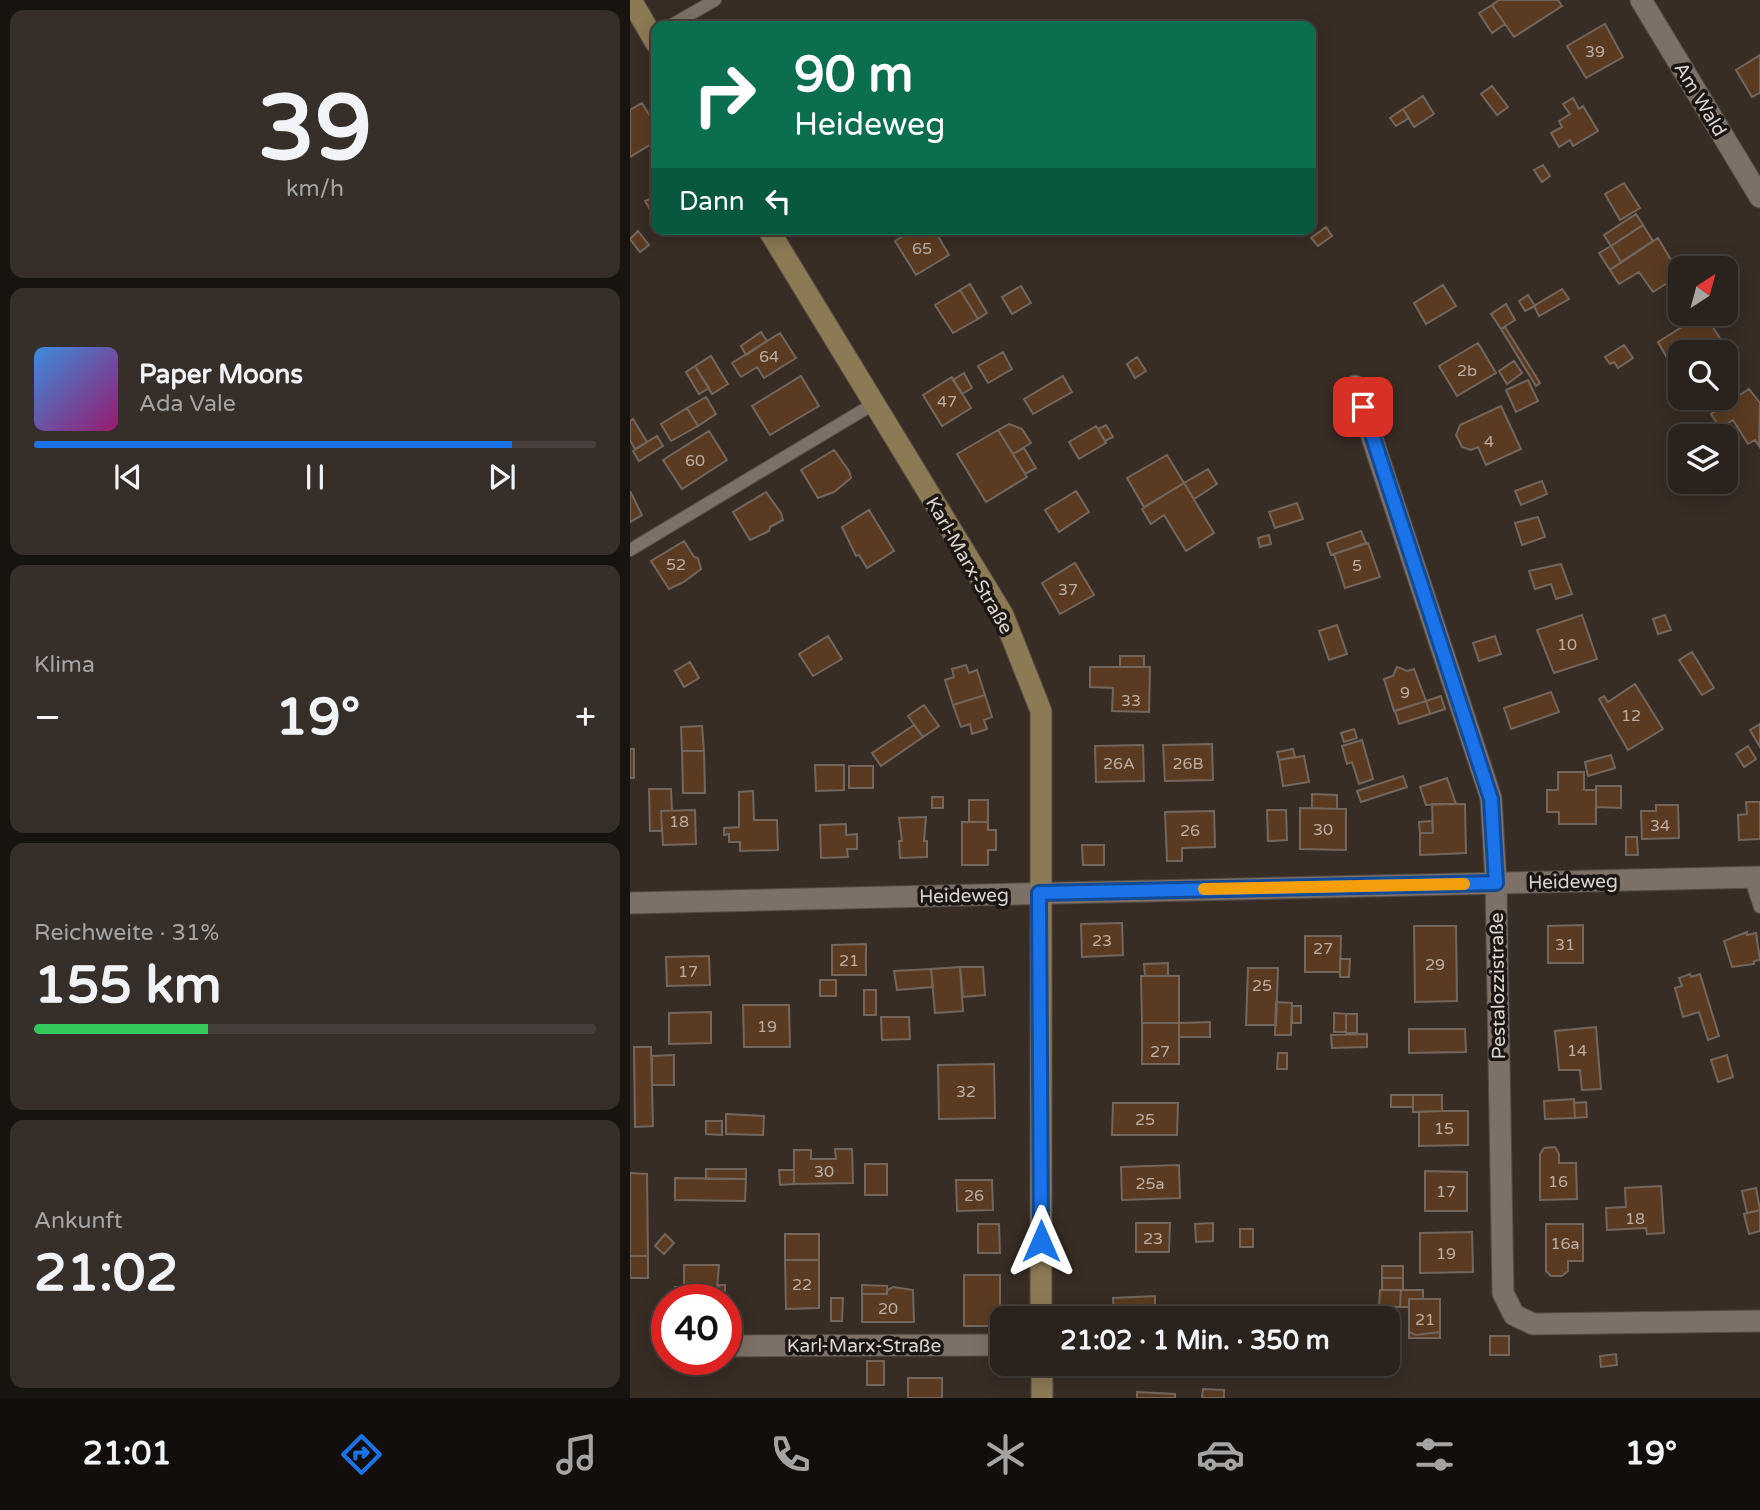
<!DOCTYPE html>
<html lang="de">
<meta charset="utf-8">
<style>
:root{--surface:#2a221c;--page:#362f29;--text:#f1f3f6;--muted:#a5a4a3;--line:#463f3b;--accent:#1a73e8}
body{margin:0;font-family:"Varela Round",sans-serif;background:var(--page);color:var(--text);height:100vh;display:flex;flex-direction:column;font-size:26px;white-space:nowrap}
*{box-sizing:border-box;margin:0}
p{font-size:23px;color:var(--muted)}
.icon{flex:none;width:38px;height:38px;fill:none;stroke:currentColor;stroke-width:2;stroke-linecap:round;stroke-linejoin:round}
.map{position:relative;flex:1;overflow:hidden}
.drawer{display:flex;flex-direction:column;gap:10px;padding:10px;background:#17130f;width:630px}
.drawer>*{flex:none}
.guide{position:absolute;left:21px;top:21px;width:665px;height:214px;border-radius:14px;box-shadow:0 4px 18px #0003,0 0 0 2px var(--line);background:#0b6e4f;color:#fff;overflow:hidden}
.needle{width:46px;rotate:36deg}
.controls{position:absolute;left:1038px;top:256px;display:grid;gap:14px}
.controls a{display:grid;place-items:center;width:70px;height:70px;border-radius:14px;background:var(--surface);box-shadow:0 4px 18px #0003,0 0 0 2px var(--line);font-size:35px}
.speed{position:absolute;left:21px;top:1284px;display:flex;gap:14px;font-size:35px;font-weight:700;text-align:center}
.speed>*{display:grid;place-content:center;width:91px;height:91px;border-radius:50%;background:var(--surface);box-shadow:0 4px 18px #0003,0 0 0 2px var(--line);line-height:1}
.speed .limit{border:10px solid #d22;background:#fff;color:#111}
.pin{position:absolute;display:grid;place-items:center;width:60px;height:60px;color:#fff;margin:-30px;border-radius:14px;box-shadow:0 4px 10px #0006}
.me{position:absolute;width:77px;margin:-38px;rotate:0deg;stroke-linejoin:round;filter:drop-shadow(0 0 5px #0008)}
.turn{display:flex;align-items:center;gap:24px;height:147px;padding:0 28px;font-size:32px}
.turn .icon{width:91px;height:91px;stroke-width:2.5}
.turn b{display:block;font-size:49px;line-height:60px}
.then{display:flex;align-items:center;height:66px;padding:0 28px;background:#0003;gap:14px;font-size:26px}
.big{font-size:52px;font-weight:800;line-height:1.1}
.drawer .tile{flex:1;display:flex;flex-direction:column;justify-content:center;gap:10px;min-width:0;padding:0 24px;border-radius:14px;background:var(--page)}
.drawer .dial{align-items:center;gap:0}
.dial b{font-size:91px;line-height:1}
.song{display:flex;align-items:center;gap:21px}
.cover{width:84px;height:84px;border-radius:10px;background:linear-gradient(135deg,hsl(210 70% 55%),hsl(320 70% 35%))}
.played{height:7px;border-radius:4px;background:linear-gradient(90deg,var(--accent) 85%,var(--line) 85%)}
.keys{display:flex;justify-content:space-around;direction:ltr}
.heat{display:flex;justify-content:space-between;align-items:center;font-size:38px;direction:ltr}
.charge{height:10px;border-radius:5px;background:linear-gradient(90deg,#34c759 31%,var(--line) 0)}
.trip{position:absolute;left:360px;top:1306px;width:410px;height:70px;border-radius:14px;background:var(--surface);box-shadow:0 4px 18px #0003,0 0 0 2px var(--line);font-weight:800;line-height:70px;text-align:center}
.tabs{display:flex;height:112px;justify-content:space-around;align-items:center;background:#110e0b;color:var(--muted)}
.tabs .icon{width:49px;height:49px}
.tabs .on{color:var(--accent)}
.tabs b{font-size:32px;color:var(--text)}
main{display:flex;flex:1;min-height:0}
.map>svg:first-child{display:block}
.building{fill:#5a3b21;stroke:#72665d;stroke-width:2}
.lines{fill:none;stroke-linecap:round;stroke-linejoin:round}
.lane-casing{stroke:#544b44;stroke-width:14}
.street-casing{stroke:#544b44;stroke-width:23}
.secondary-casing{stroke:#544b44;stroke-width:23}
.lane{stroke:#7d7067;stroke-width:12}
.street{stroke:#7d7067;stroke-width:21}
.secondary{stroke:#8b7a54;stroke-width:21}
.route-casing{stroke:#114b97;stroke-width:18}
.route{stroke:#1a73e8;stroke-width:12}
.slow{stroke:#f59e0b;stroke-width:12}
.labels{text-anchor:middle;stroke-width:7;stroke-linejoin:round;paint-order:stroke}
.number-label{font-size:16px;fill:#bcaea4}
.street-label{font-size:19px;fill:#dcd5cf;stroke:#1b1613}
</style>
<main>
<section class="drawer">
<div class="tile dial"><b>39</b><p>km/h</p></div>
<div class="tile">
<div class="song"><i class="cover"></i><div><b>Paper Moons</b><p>Ada Vale</p></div></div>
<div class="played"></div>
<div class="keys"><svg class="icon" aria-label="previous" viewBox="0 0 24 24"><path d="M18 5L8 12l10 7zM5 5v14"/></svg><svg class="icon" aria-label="pause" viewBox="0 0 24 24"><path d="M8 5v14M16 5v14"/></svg><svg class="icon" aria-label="next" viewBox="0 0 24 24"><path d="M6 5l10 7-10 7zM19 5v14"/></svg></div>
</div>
<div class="tile"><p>Klima</p>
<div class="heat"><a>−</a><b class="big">19°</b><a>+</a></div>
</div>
<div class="tile"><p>Reichweite · 31%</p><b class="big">155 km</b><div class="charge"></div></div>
<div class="tile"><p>Ankunft</p><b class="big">21:02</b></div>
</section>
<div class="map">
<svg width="1130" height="1398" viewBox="0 0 1130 1398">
<rect width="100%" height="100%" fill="#382d25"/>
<path class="building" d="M869,0H928L932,6L884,37L862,5Z
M862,5L875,24L862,33L849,13Z
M975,24L993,57L956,78L937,46Z
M1130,55V93L1122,97L1106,70Z
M862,86L878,107L867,115L851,94Z
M793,96L804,114L784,127L773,109Z
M943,98L949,109L953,106L968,131L943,146L940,140L929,147L921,133L932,127L929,121L940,114L933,104Z
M12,103L26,126V141L0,157V110Z
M773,109L779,118L766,126L760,118Z
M913,165L920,176L912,182L904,170Z
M994,183L1010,208L990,220L975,194Z
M26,195V219L15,201Z
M1006,214L1013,225L981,246L974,235Z
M1013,225L1023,241L991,262L981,246Z
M696,227L702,236L688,246L681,238Z
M285,229H304L319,255L286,275L265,241Z
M8,231L19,245L10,252L0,239Z
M1028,238L1050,275L1023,292L1009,272L989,284L980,270Z
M981,246L991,262L980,270L969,253Z
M340,284L357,313L348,319L330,290Z
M813,285L826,306L796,324L784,303Z
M391,286L401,303L382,314L372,297Z
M932,289L939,299L909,316L904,306Z
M330,290L348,319L323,333L305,305Z
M898,295L905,306L895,311L889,301Z
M876,304L885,320L871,329L861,314Z
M1074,313L1096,348L1090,352H1059L1055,344L1036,356L1028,342Z
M875,327L910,383L906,386L871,329Z
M131,332L137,341L116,355L111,346Z
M150,333L166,358L134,378L127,367L111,377L102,363Z
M848,343L866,373L827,396L809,366Z
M994,345L1003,358L988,368L984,362L980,364L975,357Z
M373,352L382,369L358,383L348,366Z
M81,356L98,384L82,394L65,366Z
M507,357L516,371L505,378L497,364Z
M884,361L892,373L877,384L869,371Z
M65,366L79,388L69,394L56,372Z
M334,373L342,388L332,394L323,380Z
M171,376L189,406L140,435L122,406Z
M433,376L442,392L403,414L394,399Z
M322,377L341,408L312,426L293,395Z
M898,380L908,401L886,412L876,390Z
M1119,389L1130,403L1129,446L1125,440L1118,444L1103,420L1090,428L1081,414Z
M76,397L86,414L68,426L57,408Z
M871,406L891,449L856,465L848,447L841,450L832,447L826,435L830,425Z
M57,408L68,426L41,441L31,424Z
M3,419L17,442L5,449L0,440V421Z
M379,424L392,429L401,443L383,454L368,430Z
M476,425L483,437L475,441L468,429Z
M466,426L476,443L449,459L439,442Z
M368,430L397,477L356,502L327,454Z
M79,431L97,460L52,489L33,460Z
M27,436L33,446L9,461L3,451Z
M394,448L406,468L395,474L383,454Z
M204,450L219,471L221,478L204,492L188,498L171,470Z
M537,455L554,483L514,507L497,478Z
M578,469L587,484L564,499L554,483Z
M912,481L917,494L891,505L885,491Z
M554,483L584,533L556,551L534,515L521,524L512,509Z
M0,491L12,515L0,522Z
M446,491L459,512L429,532L415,510Z
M136,492L151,513L153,520L140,527L139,531L120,540L103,512Z
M667,503L673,519L645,528L639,512Z
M239,510L264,551L237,568L229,555L226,556L212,527Z
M908,517L915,537L892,545L885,523Z
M731,531L736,543L701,555L697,543Z
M639,535L641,544L630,547L628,538Z
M54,541L64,557L68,558L71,569L54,582L39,589L21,561Z
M738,543L750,577L715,588L704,554Z
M445,563L464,595L430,614L412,583Z
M931,564L942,594L926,599L921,584L905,589L899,571Z
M952,615L967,659L924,673L907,630Z
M1035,615L1041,630L1028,634L1023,619Z
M707,625L717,654L699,660L689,631Z
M198,636L212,659L183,676L169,654Z
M865,636L871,654L849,661L843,643Z
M1062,652L1084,688L1072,695L1049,660Z
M490,656H514V667H490Z
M60,662L69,678L54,687L45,671Z
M336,665L339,673L347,670L355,695L323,705L315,680L324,677L322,669Z
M460,667H520L519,712L482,711L483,688L460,687Z
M767,667L777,671L784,669L796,701L764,711L754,679L763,676Z
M1005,684L1033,729L998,750L969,699L974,696L978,702Z
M921,692L929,712L881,729L874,708Z
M355,695L362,717L354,720L357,729L342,734L340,724L331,727L323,705Z
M811,696L815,709L800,714L796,701Z
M796,701L800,714L769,724L765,711Z
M294,705L309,726L293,737L278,716Z
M1130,724V747L1120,730Z
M284,725L293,737L251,766L242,753Z
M72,726L74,751H52L51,727Z
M724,729L727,738L714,742L711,733Z
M732,740L743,779L729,784L722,762L717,764L712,746Z
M582,744L583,780L535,781L533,745Z
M513,745L514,781L466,782L465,746Z
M1118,746L1126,759L1114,767L1106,754Z
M0,749H4V778H0Z
M663,749L665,757L649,760L647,752Z
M52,751H74L75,793H53Z
M981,755L985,768L958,776L955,762Z
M674,756L679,782L653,786L649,760Z
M185,765H214V790L186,791Z
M219,766H243V788H219Z
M928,772H954V790H966V824H929V812H917V790H928Z
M773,776L777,787L731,802L727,791Z
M817,778L826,804L796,805L790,787Z
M966,786H991V808L966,807Z
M19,789H41L42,811H31L32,831H20Z
M123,791L124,820H147L148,850L110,851V842H99V834L94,835V828L109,827V792Z
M682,794L707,795V809L682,808Z
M302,797H313V808H302Z
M339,800H358V822H339Z
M1116,802H1130V839L1109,840L1108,815L1117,814Z
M802,804H835L836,853L790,855V833H803Z
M1026,805H1048L1049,838L1012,839L1011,811H1026Z
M670,808L716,809V850L670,849Z
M65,810L66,844L33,845L31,811Z
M637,810H656L657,840L638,841Z
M584,811L585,847L552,848V861H537L535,812Z
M296,817L294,841H297V857L270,858L269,841H272L269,818Z
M802,821L803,833H790L789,822Z
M332,822H358V830H366V850H358V865H332Z
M216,824V835L227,834V849H217L218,857L191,858L190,825Z
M996,837H1007L1008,855H996Z
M452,845H474V865H453Z
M492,923L493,955L452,957L451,924Z
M953,925V963H918V926Z
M784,926H826L827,1001L785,1002Z
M1117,932V935L1126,933L1130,960L1124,961V964L1102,967L1094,941Z
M675,936H711L710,972H675Z
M236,944V975H202V945Z
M79,956L80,985L37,986L36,957Z
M710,959H720L719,977H710Z
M538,963V976H515L514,964Z
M330,967L333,1011L305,1013L301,969Z
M330,967H353L355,995L333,997Z
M618,968H648L646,1025H616Z
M301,969L303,987L267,990L264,971Z
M1060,974L1061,977L1070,974L1089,1036L1078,1040L1069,1012L1053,1017L1045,988L1052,986L1049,978Z
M511,976H549V1023H512Z
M190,980H206V996H190Z
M234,990H246V1015H234Z
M646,1002L662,1003L661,1035H645Z
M113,1005H159L160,1047H114Z
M662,1006H671V1023H662Z
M81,1012V1043L39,1044V1013Z
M704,1013L716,1014V1032H704Z
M716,1014H727V1033H716Z
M251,1017H279L280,1039L252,1040Z
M580,1022V1037H549V1023Z
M512,1023H549V1064H512Z
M966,1027L971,1089L952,1090L950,1070H929L925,1031Z
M779,1029H835L836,1052L779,1053Z
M737,1034V1047L702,1048L701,1035Z
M4,1047H21L23,1126L5,1127Z
M648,1053H657V1069H647Z
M44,1055V1085H22V1056Z
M1097,1055L1103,1077L1088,1082L1081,1060Z
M364,1064L365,1118L309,1119L308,1065Z
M761,1095H783V1107H761Z
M783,1095H812V1111L783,1112Z
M944,1099L945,1118L915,1119L914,1101Z
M956,1102L957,1117L945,1118L944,1103Z
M483,1103H548L547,1135H482Z
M812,1111H838V1145L789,1146V1112Z
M96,1114L134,1116L133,1135L96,1134Z
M76,1121H92V1135L76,1134Z
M925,1147L929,1154V1163H946L947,1199L910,1200V1154L914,1148Z
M205,1149H222L223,1183L164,1184V1150H181V1159H206Z
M235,1164H257V1195H235Z
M549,1165L550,1198L492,1200L491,1167Z
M76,1169H116V1179H76Z
M149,1170H164V1184L150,1185Z
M795,1171L837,1172V1211H795Z
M0,1173L17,1174L18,1256H0Z
M45,1178L116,1179L115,1201L45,1200Z
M326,1180H362L363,1210L327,1211Z
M1031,1186L1034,1233L1017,1234L1016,1228L977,1230L976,1208L996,1207L995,1188Z
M1126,1188L1130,1210L1117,1213L1112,1191Z
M1130,1210V1231L1119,1234L1114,1214Z
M506,1223H540L539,1252H506Z
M583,1223V1241L566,1242L565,1224Z
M348,1224H369L370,1253H348Z
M916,1224H953V1261H938V1271L932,1276H921L916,1271Z
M610,1229H623V1247H610Z
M842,1232L843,1272L790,1273V1233Z
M35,1234L44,1243L34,1254L25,1246Z
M155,1234H189V1260H155Z
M0,1256H18V1278H0Z
M155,1260H189V1308L156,1309Z
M54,1265H89L86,1299L89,1300H45V1287H54Z
M752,1266H773V1278H752Z
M334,1275H370V1326H334Z
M752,1278H773V1290H752Z
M89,1285H95V1300L86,1299Z
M232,1285L257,1286V1294H232Z
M263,1287L283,1290L284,1322H232V1294H257V1290Z
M750,1290H771L770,1307H749Z
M771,1290H793V1299H779V1307H770Z
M525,1296V1318H484L483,1298Z
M201,1298H213L212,1321H201Z
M779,1299H810V1332L786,1335L779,1332Z
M779,1332L786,1335L810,1332V1338H779Z
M860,1336H879V1355H860Z
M986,1354L987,1365L971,1367L970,1356Z
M237,1361H254V1385H237Z
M278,1378H312V1398H278Z
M573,1389L594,1390V1398H572Z
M507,1392L545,1394V1398H507Z"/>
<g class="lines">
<g class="lane-casing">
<path id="lane" d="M40,26L85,0
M0,550L245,403
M1120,877L1130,907"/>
</g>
<g class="street-casing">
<path id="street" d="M1011,0L1130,197
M725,386L861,798L866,883L873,1293L884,1315L903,1324L1130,1321
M0,903L1130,877
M96,1346L373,1345"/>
</g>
<g class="secondary-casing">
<path id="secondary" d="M1,0L26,43
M138,229L373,615L411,711V1318
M412,1363V1398"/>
</g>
<use href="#lane" class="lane"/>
<use href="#street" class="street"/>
<use href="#secondary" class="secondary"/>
</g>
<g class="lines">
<g class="route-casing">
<path id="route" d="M411,1241L409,893L866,883L861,799L733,407"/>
</g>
<use href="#route" class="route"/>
<path class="slow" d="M574,889L834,884"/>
</g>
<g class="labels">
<g class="number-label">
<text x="965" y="57">39</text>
<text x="292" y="254">65</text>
<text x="139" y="362">64</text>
<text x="837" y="376">2b</text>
<text x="317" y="407">47</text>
<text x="859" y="447">4</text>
<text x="65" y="466">60</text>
<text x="46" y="570">52</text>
<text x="727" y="571">5</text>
<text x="438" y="595">37</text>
<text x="937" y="650">10</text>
<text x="775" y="698">9</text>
<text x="501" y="706">33</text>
<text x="1001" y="721">12</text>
<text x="489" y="769">26A</text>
<text x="558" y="769">26B</text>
<text x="49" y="827">18</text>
<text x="1030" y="831">34</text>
<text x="693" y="835">30</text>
<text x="560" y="836">26</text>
<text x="472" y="946">23</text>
<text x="935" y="950">31</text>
<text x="693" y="954">27</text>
<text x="219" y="966">21</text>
<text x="805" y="970">29</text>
<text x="58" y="977">17</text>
<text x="632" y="991">25</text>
<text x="137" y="1032">19</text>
<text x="947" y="1056">14</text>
<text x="530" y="1057">27</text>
<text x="336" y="1097">32</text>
<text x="515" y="1125">25</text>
<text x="814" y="1134">15</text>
<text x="194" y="1177">30</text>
<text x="928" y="1187">16</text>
<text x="520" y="1189">25a</text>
<text x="816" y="1197">17</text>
<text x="344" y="1201">26</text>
<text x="1005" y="1224">18</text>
<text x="523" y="1244">23</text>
<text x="935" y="1249">16a</text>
<text x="816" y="1259">19</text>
<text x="172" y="1290">22</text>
<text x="258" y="1314">20</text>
<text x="795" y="1325">21</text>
</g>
<g class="street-label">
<text transform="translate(1071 99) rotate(59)" y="7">Am Wald</text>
<text transform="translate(340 565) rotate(60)" y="7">Karl-Marx-Straße</text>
<text transform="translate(943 881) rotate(-1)" y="7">Heideweg</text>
<text transform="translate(334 895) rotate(-1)" y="7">Heideweg</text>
<text transform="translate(867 986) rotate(-91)" y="7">Pestalozzistraße</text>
<text x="234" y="1352">Karl-Marx-Straße</text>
</g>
</g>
</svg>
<div class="controls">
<a><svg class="needle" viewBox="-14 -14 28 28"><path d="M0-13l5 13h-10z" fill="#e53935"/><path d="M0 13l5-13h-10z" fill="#a5a4a3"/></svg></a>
<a><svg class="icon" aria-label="search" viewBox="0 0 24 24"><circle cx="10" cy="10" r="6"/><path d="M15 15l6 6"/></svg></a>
<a><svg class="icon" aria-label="layers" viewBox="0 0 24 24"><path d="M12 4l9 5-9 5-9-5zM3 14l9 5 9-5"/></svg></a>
</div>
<div class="speed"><div class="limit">40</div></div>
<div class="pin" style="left:733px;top:407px;background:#d93025"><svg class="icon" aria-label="arrive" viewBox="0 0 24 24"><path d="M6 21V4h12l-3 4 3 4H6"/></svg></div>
<svg class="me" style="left:411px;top:1241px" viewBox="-20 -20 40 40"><path d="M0-17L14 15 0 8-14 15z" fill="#1a73e8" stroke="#fff" stroke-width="4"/></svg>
<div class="trip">21:02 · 1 Min. · 350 m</div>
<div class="guide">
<div class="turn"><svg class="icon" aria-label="right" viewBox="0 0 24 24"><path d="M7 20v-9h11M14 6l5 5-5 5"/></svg><div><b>90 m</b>Heideweg</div></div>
<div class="then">Dann<svg class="icon" aria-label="left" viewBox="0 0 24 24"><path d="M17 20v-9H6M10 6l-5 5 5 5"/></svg></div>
</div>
</div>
</main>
<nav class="tabs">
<b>21:01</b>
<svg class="icon on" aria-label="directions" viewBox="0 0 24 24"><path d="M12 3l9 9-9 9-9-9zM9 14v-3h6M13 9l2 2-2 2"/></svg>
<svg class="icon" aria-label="music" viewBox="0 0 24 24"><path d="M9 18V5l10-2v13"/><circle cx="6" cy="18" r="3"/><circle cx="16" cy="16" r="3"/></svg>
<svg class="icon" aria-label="phone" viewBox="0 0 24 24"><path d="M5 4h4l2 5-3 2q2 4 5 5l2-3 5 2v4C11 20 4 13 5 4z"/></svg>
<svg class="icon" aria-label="climate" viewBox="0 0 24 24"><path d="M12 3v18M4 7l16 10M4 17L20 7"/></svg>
<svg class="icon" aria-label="car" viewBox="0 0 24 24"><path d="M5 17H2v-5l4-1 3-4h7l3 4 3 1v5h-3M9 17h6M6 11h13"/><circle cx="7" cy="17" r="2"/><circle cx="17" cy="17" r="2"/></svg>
<svg class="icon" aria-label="filters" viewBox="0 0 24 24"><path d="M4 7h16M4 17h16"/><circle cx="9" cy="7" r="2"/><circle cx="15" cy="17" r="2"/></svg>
<b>19°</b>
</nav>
